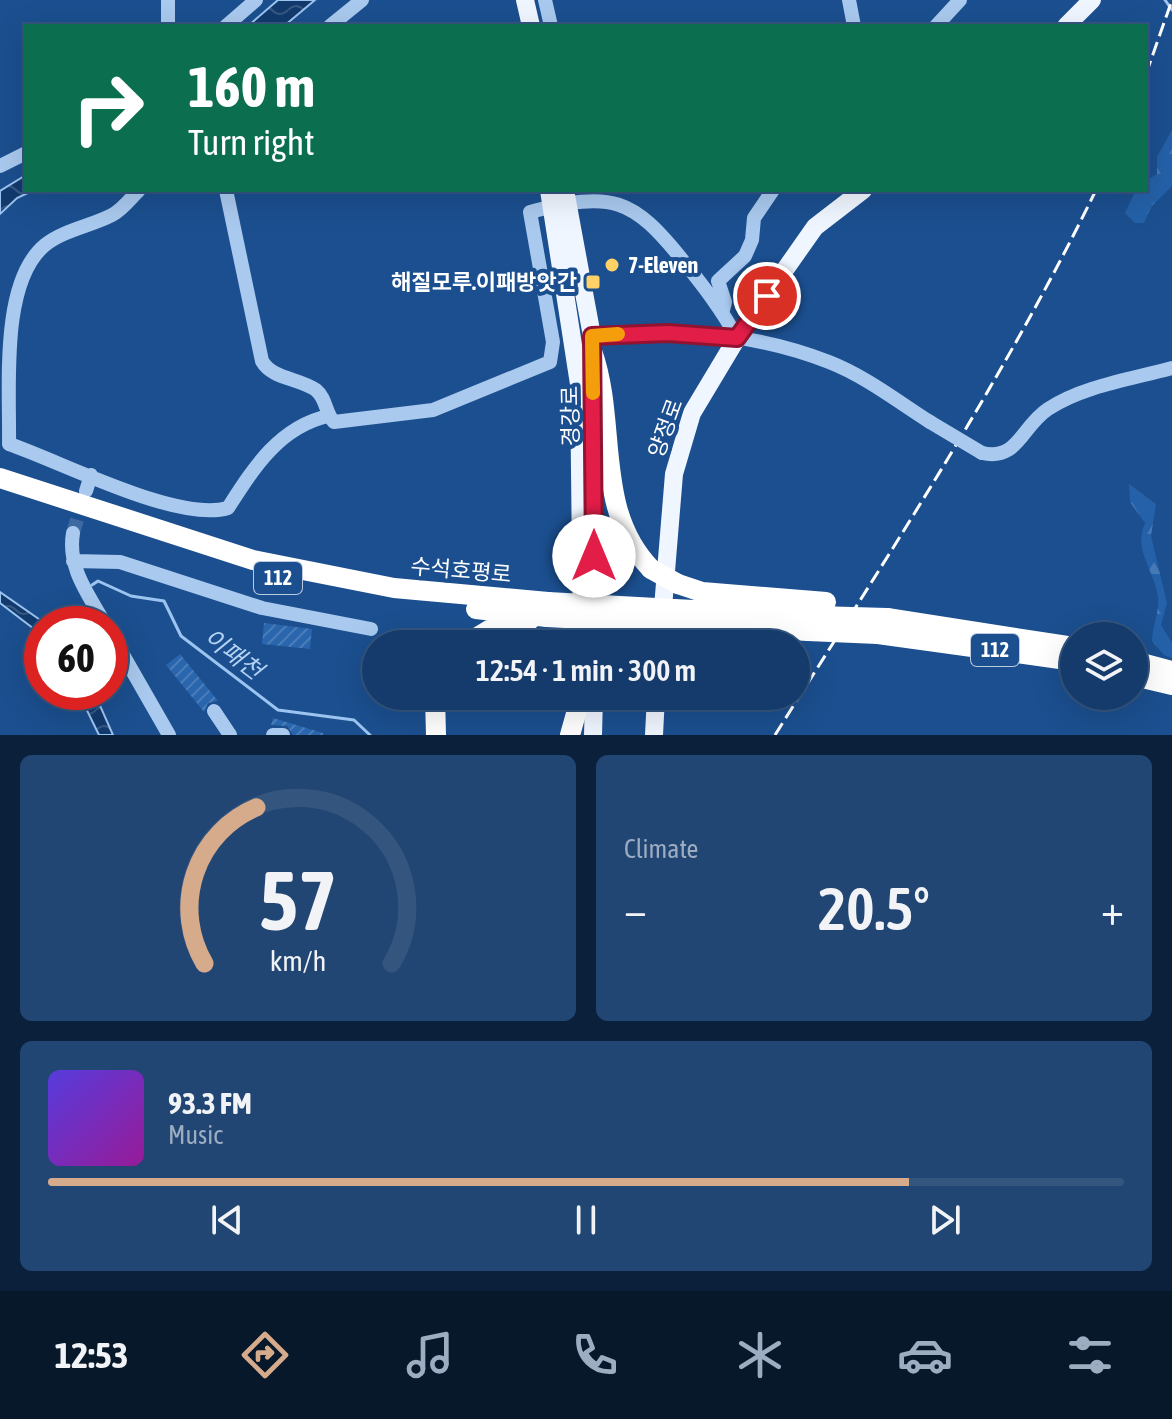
<!DOCTYPE html>
<meta charset="utf-8">
<style>
:root{--surface:#143b6b;--page:#214673;--text:#f1f3f6;--muted:#9dadc1;--line:#33557e;--accent:#d6ab8b}
body{margin:0;font-family:"Asap Condensed","Noto Sans KR",sans-serif;background:var(--page);color:var(--text);height:100vh;display:flex;flex-direction:column;font-size:30px;white-space:nowrap}
*{box-sizing:border-box;margin:0}
p{font-size:26px;color:var(--muted)}
.icon{flex:none;width:44px;height:44px;fill:none;stroke:currentColor;stroke-width:2;stroke-linecap:round;stroke-linejoin:round}
.map{position:relative;height:735px;overflow:hidden}
.details{display:flex;flex-direction:column;gap:20px;padding:20px;background:#0b203b;flex:1}
.details>*{flex:none}
.banner{position:absolute;left:24px;top:24px;width:1124px;height:168px;border-radius:0px;box-shadow:0 8px 32px #0002,0 0 0 2px var(--line);background:#0b6e4f;color:#fff;overflow:hidden}
.buttons{position:absolute;left:1060px;top:622px;display:grid;gap:16px}
.buttons a{display:grid;place-items:center;width:88px;height:88px;border-radius:50%;background:var(--surface);box-shadow:0 8px 32px #0002,0 0 0 2px var(--line);font-size:40px}
.speed{position:absolute;left:24px;top:606px;display:flex;gap:16px;font-size:40px;font-weight:700;text-align:center}
.speed>*{display:grid;place-content:center;width:104px;height:104px;border-radius:50%;background:var(--surface);box-shadow:0 8px 32px #0002,0 0 0 2px var(--line);line-height:1}
.speed .limit{border:12px solid #d22;background:#fff;color:#111}
.pin{position:absolute;display:grid;place-items:center;width:68px;height:68px;color:#fff;margin:-34px;border:4px solid #fff;border-radius:50%;box-shadow:0 2px 8px #0007}
.me{position:absolute;width:88px;margin:-44px;rotate:0deg;stroke-linejoin:round;filter:drop-shadow(0 0 6px #0008)}
.turn{display:flex;align-items:center;gap:28px;height:168px;padding:0 32px;font-size:36px}
.turn .icon{width:104px;height:104px;stroke-width:2.5}
.turn b{display:block;font-size:56px;line-height:68px}
.big{font-size:60px;font-weight:600;line-height:1.1}
.details .tile{flex:1;display:flex;flex-direction:column;justify-content:center;gap:12px;min-width:0;padding:0 28px;border-radius:12px;background:var(--page)}
.details .dial{align-items:center;gap:0}
.dial svg{height:208px;overflow:visible;fill:none;stroke:var(--line);stroke-width:7;stroke-linecap:round;text-anchor:middle}
.dial text{fill:var(--text);stroke:none}
.song{display:flex;align-items:center;gap:24px}
.cover{width:96px;height:96px;border-radius:12px;background:linear-gradient(135deg,hsl(250 70% 55%),hsl(300 70% 35%))}
.played{height:8px;border-radius:4px;background:linear-gradient(90deg,var(--accent) 80%,var(--line) 80%)}
.keys{display:flex;justify-content:space-around;direction:ltr}
.heat{display:flex;justify-content:space-between;align-items:center;font-size:44px;direction:ltr}
.details .tiles{flex:1;display:grid;gap:20px;grid-template-columns:1fr 1fr}
.tile:last-child{grid-column:span 2}
.trip{position:absolute;left:362px;top:630px;width:448px;height:80px;border-radius:40px;background:var(--surface);box-shadow:0 8px 32px #0002,0 0 0 2px var(--line);font-weight:600;line-height:80px;text-align:center}
.tabs{display:flex;height:128px;justify-content:space-around;align-items:center;background:#08182b;color:var(--muted)}
.tabs .icon{width:56px;height:56px}
.tabs .current{color:var(--accent)}
.tabs b{font-size:36px;color:var(--text)}
.map>svg:first-child{display:block}
.forest{fill:url(#forest-firs)}
.water{fill:url(#water-waves);stroke:#9cc4f0;stroke-width:2}
.lines{fill:none;stroke-linecap:round;stroke-linejoin:round}
.stream{stroke:#9cc4f0;stroke-width:3}
.building{fill:url(#building-hatch)}
.minor-tunnel{stroke:#3d69a0;stroke-width:14;stroke-dasharray:14 7;stroke-linecap:butt}
.minor{stroke:#a9c9ee;stroke-width:14}
.major{stroke:#f0f6ff;stroke-width:18}
.highway{stroke:#fff;stroke-width:20}
.rail{stroke:#fff;stroke-width:3;stroke-dasharray:14 6;stroke-linecap:butt}
.minor-bridge{stroke:#a9c9ee;stroke-width:14}
.highway-bridge{stroke:#fff;stroke-width:20}
.route-casing{stroke:#92132f;stroke-width:20}
.route{stroke:#e11d48;stroke-width:14}
.slow{stroke:#f59e0b;stroke-width:14}
.poi-dot{fill:#ffd166;stroke:#1b4f8f;stroke-width:3}
.labels{text-anchor:middle;stroke-width:8;stroke-linejoin:round;paint-order:stroke}
.shield{fill:#1b4f8f;stroke:#bbcadd;stroke-width:2}
.shield-label{font-size:20px;font-weight:bold;fill:#fff}
.poi-label{font-size:22px;font-weight:bold;fill:#fff;stroke:#1b4f8f;text-anchor:start}
.street-label{font-size:22px;fill:#fff;stroke:#1b4f8f}
.water-label{font-size:24px;font-style:italic;fill:#b5d3f5;stroke:#1b4f8f}
</style>
<div class="map">
<svg width="1172" height="735" viewBox="0 0 1172 735">
<defs>
<pattern id="forest-firs" width="22" height="20" patternUnits="userSpaceOnUse" patternTransform="scale(2)"><rect width="22" height="20" fill="#2461a8"/><path d="M5 1l3.5 6h-7zM16 11l3.5 6h-7z" fill="#4579b5"/></pattern>
<pattern id="water-waves" width="16" height="10" patternUnits="userSpaceOnUse" patternTransform="scale(2)"><rect width="16" height="10" fill="#123a6d"/><path d="M0 5q4-4 8 0t8 0" fill="none" stroke="#365883"/></pattern>
<pattern id="building-hatch" width="6" height="6" patternUnits="userSpaceOnUse" patternTransform="scale(2)"><rect width="6" height="6" fill="#2a66ad"/><path d="M-1 1l2-2M0 6l6-6M5 7l2-2" fill="none" stroke="#4a7db9"/></pattern>
</defs>
<rect width="100%" height="100%" fill="#1b4f8f"/>
<path class="forest" d="M1172,130V186L1151,207L1144,223H1135L1125,213L1136,190H1146V181L1157,174V157Z
M1129,484L1156,504L1151,536L1167,603L1161,625L1172,643V658L1164,655L1152,641C1152,627 1160,610 1158,597C1154,569 1133,551 1145,523L1130,502Z"/>
<path class="water" d="M278,0H315L284,26H248Z
M26,175V190H34L17,198L0,214V191Z
M0,592L46,624H42V635L0,603Z
M78,692H94L113,735H99Z"/>
<g class="lines">
<path class="stream" d="M1165,0L1172,10
M92,585L98,581L131,596L164,601L181,636L278,710L354,720L370,735"/>
</g>
<path class="building" d="M264,623L312,629L310,649L262,644Z
M180,654L218,701L208,703L204,712L166,665Z
M273,718L323,733V735H293L287,726L271,725Z"/>
<g class="lines">
<path class="minor-tunnel" d="M73,533L84,496"/>
<path class="minor" d="M168,0V26
M545,0L551,26
M849,0L854,26
M226,26L256,0
M330,26L362,0
M936,26L960,0
M0,166L26,153
M139,190C131,198 122,210 112,215C91,226 64,230 45,245C0,282 10,387 9,444C62,462 178,523 228,508C253,469 279,427 328,416
M226,190L262,361C272,379 299,378 316,390C327,399 325,413 334,422L433,410L550,362L553,342L530,212C613,191 632,197 684,262C704,287 722,310 737,338
M723,310L725,302L718,281L745,256L752,240L754,218L773,190
M592,336C669,326 756,333 829,362C865,376 897,401 930,422
M982,453C1018,461 1021,427 1048,409C1083,386 1132,379 1172,368
M86,491L91,475
M73,533C67,568 89,595 105,624
M73,561L120,562L262,608L371,629
M110,632L169,735
M214,711L230,735
M273,735H283"/>
<path class="major" d="M525,0L531,26
M1066,26L1092,0
M549,190L579,384L582,644
M565,190L592,336L594,644
M660,644L674,474L692,413L737,338L815,227L863,190
M593,735L594,696
M654,735L656,696"/>
<path class="highway" d="M592,351C618,424 593,509 651,569
M0,478L253,560L394,588L548,602
M678,584L702,592L826,602
M476,609L547,617
M674,609L817,616
M887,618L1074,647
M674,624L808,631
M878,634L1074,661
M466,644L489,630L529,621
M1134,661L1172,671
M1134,676L1172,685
M435,696L436,735
M570,735L581,696"/>
<path class="rail" d="M1146,74L1172,0
M775,735C887,557 1004,379 1096,190"/>
<path class="minor-bridge" d="M930,422L982,453"/>
<path class="highway-bridge" d="M651,569L678,584
M548,602L674,609
M817,616L887,618
M547,617L674,624
M808,631L878,634"/>
</g>
<g class="lines">
<g class="route-casing">
<path id="route" d="M594,556L592,336L668,333L737,338L767,296"/>
</g>
<use href="#route" class="route"/>
<path class="slow" d="M593,393L592,336L618,334"/>
</g>
<g class="poi-dot">
<circle cx="612" cy="265" r="8"/>
<rect x="585" y="274" width="16" height="16" rx="4"/>
</g>
<g class="labels">
<g class="shield">
<rect x="254" y="562" width="48" height="32" rx="6"/>
<rect x="971" y="634" width="48" height="32" rx="6"/>
</g>
<g class="shield-label">
<text x="278" y="585">112</text>
<text x="995" y="657">112</text>
</g>
<g class="poi-label">
<text x="628" y="273">7-Eleven</text>
<text x="577" y="290" text-anchor="end">해질모루.이패방앗간</text>
</g>
<g class="street-label">
<text transform="translate(570 416) rotate(-91)" y="8">경강로</text>
<text transform="translate(665 428) rotate(-70)" y="8">양정로</text>
<text transform="translate(461 570) rotate(5)" y="8">수석호평로</text>
</g>
<g class="water-label">
<text transform="translate(233 654) rotate(37)" y="8">이패천</text>
</g>
</g>
</svg>
<div class="buttons">
<a><svg class="icon" aria-label="layers" viewBox="0 0 24 24"><path d="M12 4l9 5-9 5-9-5zM3 14l9 5 9-5"/></svg></a>
</div>
<div class="speed"><div class="limit">60</div></div>
<div class="pin" style="left:767px;top:296px;background:#d93025"><svg class="icon" aria-label="arrive" viewBox="0 0 24 24"><path d="M6 21V4h12l-3 4 3 4H6"/></svg></div>
<svg class="me" style="left:594px;top:556px" viewBox="-20 -20 40 40"><circle r="19" fill="#fff"/><path d="M0-13L10 11 0 6-10 11z" fill="#e11d48"/></svg>
<div class="trip">12:54 · 1 min · 300 m</div>
<div class="banner">
<div class="turn"><svg class="icon" aria-label="right" viewBox="0 0 24 24"><path d="M7 20v-9h11M14 6l5 5-5 5"/></svg><div><b>160 m</b>Turn right</div></div>
</div>
</div>
<section class="details">
<div class="tiles">
<div class="tile dial"><svg viewBox="0 0 100 80">
<path d="M14 69A42 42 0 1 1 86 69"/>
<path d="M14 69A42 42 0 0 1 34 9" stroke="#d6ab8b"/>
<text x="50" y="56" font-size="32" font-weight="700">57</text>
<text x="50" y="72" font-size="11">km/h</text>
</svg></div>
<div class="tile"><p>Climate</p>
<div class="heat"><a>−</a><b class="big">20.5°</b><a>+</a></div>
</div>
<div class="tile">
<div class="song"><i class="cover"></i><div><b>93.3 FM</b><p>Music</p></div></div>
<div class="played"></div>
<div class="keys"><svg class="icon" aria-label="previous" viewBox="0 0 24 24"><path d="M18 5L8 12l10 7zM5 5v14"/></svg><svg class="icon" aria-label="pause" viewBox="0 0 24 24"><path d="M8 5v14M16 5v14"/></svg><svg class="icon" aria-label="next" viewBox="0 0 24 24"><path d="M6 5l10 7-10 7zM19 5v14"/></svg></div>
</div>
</div>
</section>
<nav class="tabs">
<b>12:53</b>
<svg class="icon current" aria-label="directions" viewBox="0 0 24 24"><path d="M12 3l9 9-9 9-9-9zM9 14v-3h6M13 9l2 2-2 2"/></svg>
<svg class="icon" aria-label="music" viewBox="0 0 24 24"><path d="M9 18V5l10-2v13"/><circle cx="6" cy="18" r="3"/><circle cx="16" cy="16" r="3"/></svg>
<svg class="icon" aria-label="phone" viewBox="0 0 24 24"><path d="M5 4h4l2 5-3 2q2 4 5 5l2-3 5 2v4C11 20 4 13 5 4z"/></svg>
<svg class="icon" aria-label="climate" viewBox="0 0 24 24"><path d="M12 3v18M4 7l16 10M4 17L20 7"/></svg>
<svg class="icon" aria-label="car" viewBox="0 0 24 24"><path d="M5 17H2v-5l4-1 3-4h7l3 4 3 1v5h-3M9 17h6M6 11h13"/><circle cx="7" cy="17" r="2"/><circle cx="17" cy="17" r="2"/></svg>
<svg class="icon" aria-label="filters" viewBox="0 0 24 24"><path d="M4 7h16M4 17h16"/><circle cx="9" cy="7" r="2"/><circle cx="15" cy="17" r="2"/></svg>
</nav>
